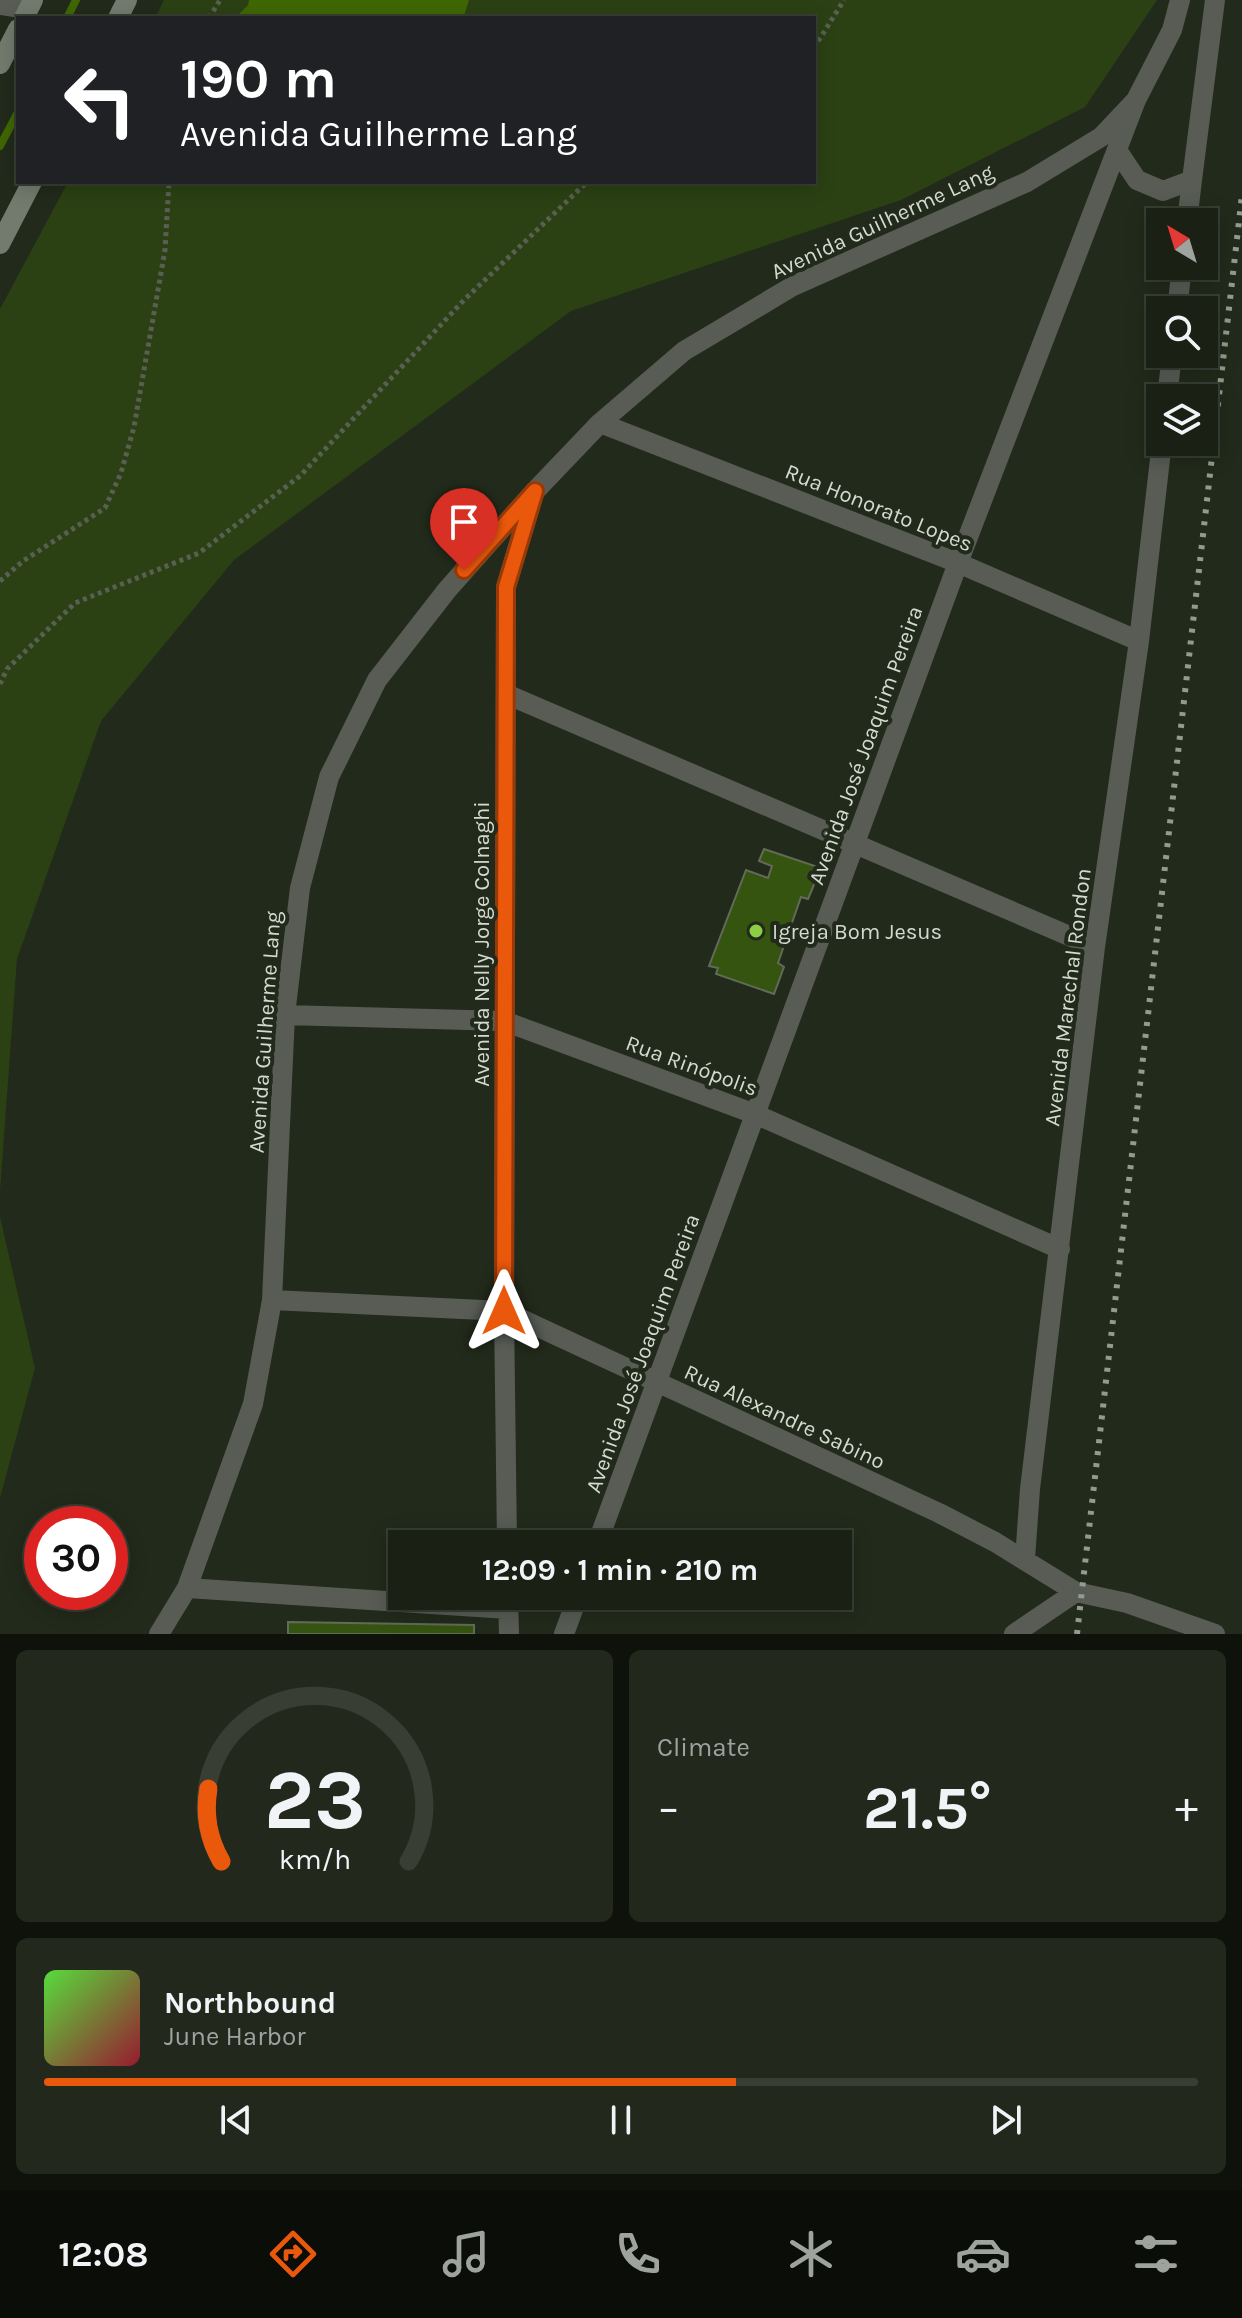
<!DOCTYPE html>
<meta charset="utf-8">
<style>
:root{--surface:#1a2014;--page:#23281d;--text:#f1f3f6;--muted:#9fa3a0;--line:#383e34;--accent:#ea580c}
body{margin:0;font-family:Karla,sans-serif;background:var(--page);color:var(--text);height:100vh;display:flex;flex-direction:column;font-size:30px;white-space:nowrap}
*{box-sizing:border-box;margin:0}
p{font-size:26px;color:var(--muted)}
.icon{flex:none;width:44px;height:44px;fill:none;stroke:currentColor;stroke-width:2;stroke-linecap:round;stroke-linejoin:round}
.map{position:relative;height:1634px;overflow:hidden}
.details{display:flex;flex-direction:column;gap:16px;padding:16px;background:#0e120b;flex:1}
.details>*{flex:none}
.top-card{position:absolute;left:16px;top:16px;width:800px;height:168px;border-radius:0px;box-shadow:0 4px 20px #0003,0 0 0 2px var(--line);background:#202124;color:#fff;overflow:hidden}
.needle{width:52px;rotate:322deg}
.buttons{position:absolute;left:1146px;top:208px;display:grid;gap:16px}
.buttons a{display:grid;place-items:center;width:72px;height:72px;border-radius:0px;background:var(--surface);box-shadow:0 4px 20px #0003,0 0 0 2px var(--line);font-size:40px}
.speed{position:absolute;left:24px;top:1506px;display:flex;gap:16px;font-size:40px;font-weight:700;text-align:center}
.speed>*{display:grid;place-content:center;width:104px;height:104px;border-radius:50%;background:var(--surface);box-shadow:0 4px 20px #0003,0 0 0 2px var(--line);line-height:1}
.speed .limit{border:12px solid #d22;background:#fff;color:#111}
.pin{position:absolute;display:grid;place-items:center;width:68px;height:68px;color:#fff;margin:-82px -34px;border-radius:50% 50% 50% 0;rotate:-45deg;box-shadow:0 0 8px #0007}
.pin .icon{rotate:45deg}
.me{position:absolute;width:88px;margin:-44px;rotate:0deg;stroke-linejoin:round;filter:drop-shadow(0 0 6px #0008)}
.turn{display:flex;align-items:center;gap:28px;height:168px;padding:0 32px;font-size:36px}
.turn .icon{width:104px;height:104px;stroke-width:2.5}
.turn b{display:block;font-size:56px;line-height:68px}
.big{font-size:60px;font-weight:700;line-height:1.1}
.details .widget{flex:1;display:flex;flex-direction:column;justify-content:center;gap:12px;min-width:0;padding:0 28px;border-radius:12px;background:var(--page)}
.details .dial{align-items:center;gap:0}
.dial svg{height:208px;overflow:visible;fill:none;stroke:var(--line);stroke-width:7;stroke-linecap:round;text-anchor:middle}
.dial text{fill:var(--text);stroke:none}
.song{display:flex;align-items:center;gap:24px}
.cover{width:96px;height:96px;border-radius:12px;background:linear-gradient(135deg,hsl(110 70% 55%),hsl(350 70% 35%))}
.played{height:8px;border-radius:4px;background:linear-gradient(90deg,var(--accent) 60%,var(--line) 60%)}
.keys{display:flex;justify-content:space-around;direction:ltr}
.heat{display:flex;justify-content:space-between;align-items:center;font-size:44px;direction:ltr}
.details .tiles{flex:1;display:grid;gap:16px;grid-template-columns:1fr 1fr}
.widget:last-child{grid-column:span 2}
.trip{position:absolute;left:388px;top:1530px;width:464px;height:80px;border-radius:0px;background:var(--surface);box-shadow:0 4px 20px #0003,0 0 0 2px var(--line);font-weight:700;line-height:80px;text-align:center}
.tab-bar{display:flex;height:128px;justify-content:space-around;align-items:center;background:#0a0d08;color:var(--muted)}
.tab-bar .icon{width:56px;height:56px}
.tab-bar .active{color:var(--accent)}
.tab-bar b{font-size:36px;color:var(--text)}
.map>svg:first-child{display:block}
.green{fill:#2b4113}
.water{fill:#3f6703}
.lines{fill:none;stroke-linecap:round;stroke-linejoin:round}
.stream{stroke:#3f6703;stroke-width:8}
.building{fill:#355410;stroke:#626b5a;stroke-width:2}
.path{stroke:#596053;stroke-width:5;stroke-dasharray:4 4;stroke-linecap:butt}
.street{stroke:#585c55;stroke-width:20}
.secondary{stroke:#737a6e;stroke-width:20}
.rail{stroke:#939a8e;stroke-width:6;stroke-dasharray:4 8;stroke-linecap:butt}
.route-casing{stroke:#983908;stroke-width:20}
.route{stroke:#ea580c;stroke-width:14}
.poi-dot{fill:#8dce44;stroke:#222a1b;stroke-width:3}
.labels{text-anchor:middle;stroke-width:8;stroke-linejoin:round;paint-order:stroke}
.street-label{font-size:22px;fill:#d4dad0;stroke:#222a1b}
.poi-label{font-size:22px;fill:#d4dad0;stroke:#222a1b;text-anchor:start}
</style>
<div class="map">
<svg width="1242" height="1634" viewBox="0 0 1242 1634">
<rect width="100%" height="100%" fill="#222a1b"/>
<path class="green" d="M164,0H1157L1085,107L901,200L571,311L234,560L101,721L17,959L0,1191V309L68,182H814V18H155Z
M0,1217L35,1368L0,1498Z"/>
<path class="water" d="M249,0H469L464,16L458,18H235L248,5Z"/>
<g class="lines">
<path class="stream" d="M67,18L76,0
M0,146L18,112"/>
</g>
<path class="building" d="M764,849L821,868L808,899L801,897L778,963L784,967L774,994L716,974L718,968L709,966L746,870L768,878L772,866L759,861Z
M288,1622L474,1625V1634H288Z"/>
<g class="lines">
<path class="path" d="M209,18L220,0
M814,48L844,0
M0,581L23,561L105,508L121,473L134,427L165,250L169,182
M0,684L7,669L75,603L199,553L300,476L464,300L587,182"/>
<path class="street" d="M0,5L28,9
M1117,150L1137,180L1163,191L1192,180L1215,0
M1187,222L1192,180
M1177,310L1182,266
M1167,398L1172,354
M600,423L958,563L1139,641
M506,694L1095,947
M285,1015L504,1021L755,1114L1060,1249
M272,1300L504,1311L939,1513L995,1542L1076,1592L1127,1603L1215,1634
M507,1544L504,1311L506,587L532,500
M597,1544L958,563L1136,100L1172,30L1180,0
M1025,1559L1030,1489L1095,947L1139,641L1162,442
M187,1588L508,1609
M508,1596L509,1634
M159,1634L187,1588L253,1404L272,1300L285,1015L300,888L329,777L377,680L447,590L535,491L600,423L684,351L793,286L1027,182L1101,137L1136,100
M564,1634L578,1596
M1014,1634L1076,1592"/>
<path class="secondary" d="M24,18L33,0
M118,18L127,0
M0,64L18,29
M0,244L32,182"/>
<path class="rail" d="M1077,1634L1242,195"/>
</g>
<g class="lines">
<g class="route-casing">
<path id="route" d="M464,570L535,491L506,587L504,1311"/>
</g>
<use href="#route" class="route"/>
</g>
<circle class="poi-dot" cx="756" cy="931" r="8"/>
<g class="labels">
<g class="street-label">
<text transform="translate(882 221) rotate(-25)" y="8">Avenida Guilherme Lang</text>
<text transform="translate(879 507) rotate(22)" y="8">Rua Honorato Lopes</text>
<text transform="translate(865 745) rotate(-70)" y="8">Avenida José Joaquim Pereira</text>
<text transform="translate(481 944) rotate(-90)" y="8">Avenida Nelly Jorge Colnaghi</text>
<text transform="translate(1067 997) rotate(-83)" y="8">Avenida Marechal Rondon</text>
<text transform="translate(264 1032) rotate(-86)" y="8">Avenida Guilherme Lang</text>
<text transform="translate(692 1065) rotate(20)" y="8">Rua Rinópolis</text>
<text transform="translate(642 1353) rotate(-70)" y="8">Avenida José Joaquim Pereira</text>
<text transform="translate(785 1416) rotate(25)" y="8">Rua Alexandre Sabino</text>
</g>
<g class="poi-label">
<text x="772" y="939">Igreja Bom Jesus</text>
</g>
</g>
</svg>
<div class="buttons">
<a><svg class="needle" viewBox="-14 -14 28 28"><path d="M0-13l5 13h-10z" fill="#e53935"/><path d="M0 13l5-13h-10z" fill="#9fa3a0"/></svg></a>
<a><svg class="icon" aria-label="search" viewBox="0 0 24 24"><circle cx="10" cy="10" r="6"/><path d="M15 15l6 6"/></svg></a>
<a><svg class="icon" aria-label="layers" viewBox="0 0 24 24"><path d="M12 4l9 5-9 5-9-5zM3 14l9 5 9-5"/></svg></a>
</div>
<div class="speed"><div class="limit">30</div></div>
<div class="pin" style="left:464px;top:570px;background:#d93025"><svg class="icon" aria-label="arrive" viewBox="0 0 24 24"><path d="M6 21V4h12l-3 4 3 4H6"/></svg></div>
<svg class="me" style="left:504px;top:1311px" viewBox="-20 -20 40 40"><path d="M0-17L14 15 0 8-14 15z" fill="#ea580c" stroke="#fff" stroke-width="4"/></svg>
<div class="trip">12:09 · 1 min · 210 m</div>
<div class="top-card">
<div class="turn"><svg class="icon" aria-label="left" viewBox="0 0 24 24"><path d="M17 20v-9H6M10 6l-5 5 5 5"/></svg><div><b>190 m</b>Avenida Guilherme Lang</div></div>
</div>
</div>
<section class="details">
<div class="tiles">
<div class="widget dial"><svg viewBox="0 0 100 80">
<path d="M14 69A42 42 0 1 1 86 69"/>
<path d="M14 69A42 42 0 0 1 9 41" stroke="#ea580c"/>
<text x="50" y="56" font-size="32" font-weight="700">23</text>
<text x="50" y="72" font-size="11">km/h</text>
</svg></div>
<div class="widget"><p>Climate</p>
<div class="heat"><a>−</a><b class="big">21.5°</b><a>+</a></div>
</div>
<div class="widget">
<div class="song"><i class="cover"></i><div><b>Northbound</b><p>June Harbor</p></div></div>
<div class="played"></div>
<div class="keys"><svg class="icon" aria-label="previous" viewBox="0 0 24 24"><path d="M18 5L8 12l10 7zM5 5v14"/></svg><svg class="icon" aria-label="pause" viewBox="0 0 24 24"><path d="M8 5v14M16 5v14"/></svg><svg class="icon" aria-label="next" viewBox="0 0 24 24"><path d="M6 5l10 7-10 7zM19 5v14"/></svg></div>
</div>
</div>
</section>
<nav class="tab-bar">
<b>12:08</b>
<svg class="icon active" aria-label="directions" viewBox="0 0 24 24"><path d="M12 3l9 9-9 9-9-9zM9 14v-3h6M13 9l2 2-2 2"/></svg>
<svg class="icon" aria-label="music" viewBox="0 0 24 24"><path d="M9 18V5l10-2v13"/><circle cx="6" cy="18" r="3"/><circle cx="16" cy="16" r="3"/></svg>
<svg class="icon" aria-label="phone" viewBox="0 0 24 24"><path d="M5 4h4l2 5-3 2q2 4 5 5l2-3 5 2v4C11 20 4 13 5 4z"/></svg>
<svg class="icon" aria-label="climate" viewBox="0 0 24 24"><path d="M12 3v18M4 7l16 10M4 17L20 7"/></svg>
<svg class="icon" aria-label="car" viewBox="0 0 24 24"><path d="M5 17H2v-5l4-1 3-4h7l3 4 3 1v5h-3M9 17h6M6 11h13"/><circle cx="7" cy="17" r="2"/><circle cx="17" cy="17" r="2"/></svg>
<svg class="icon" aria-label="filters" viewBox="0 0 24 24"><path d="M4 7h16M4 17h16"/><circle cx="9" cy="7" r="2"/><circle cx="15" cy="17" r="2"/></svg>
</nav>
